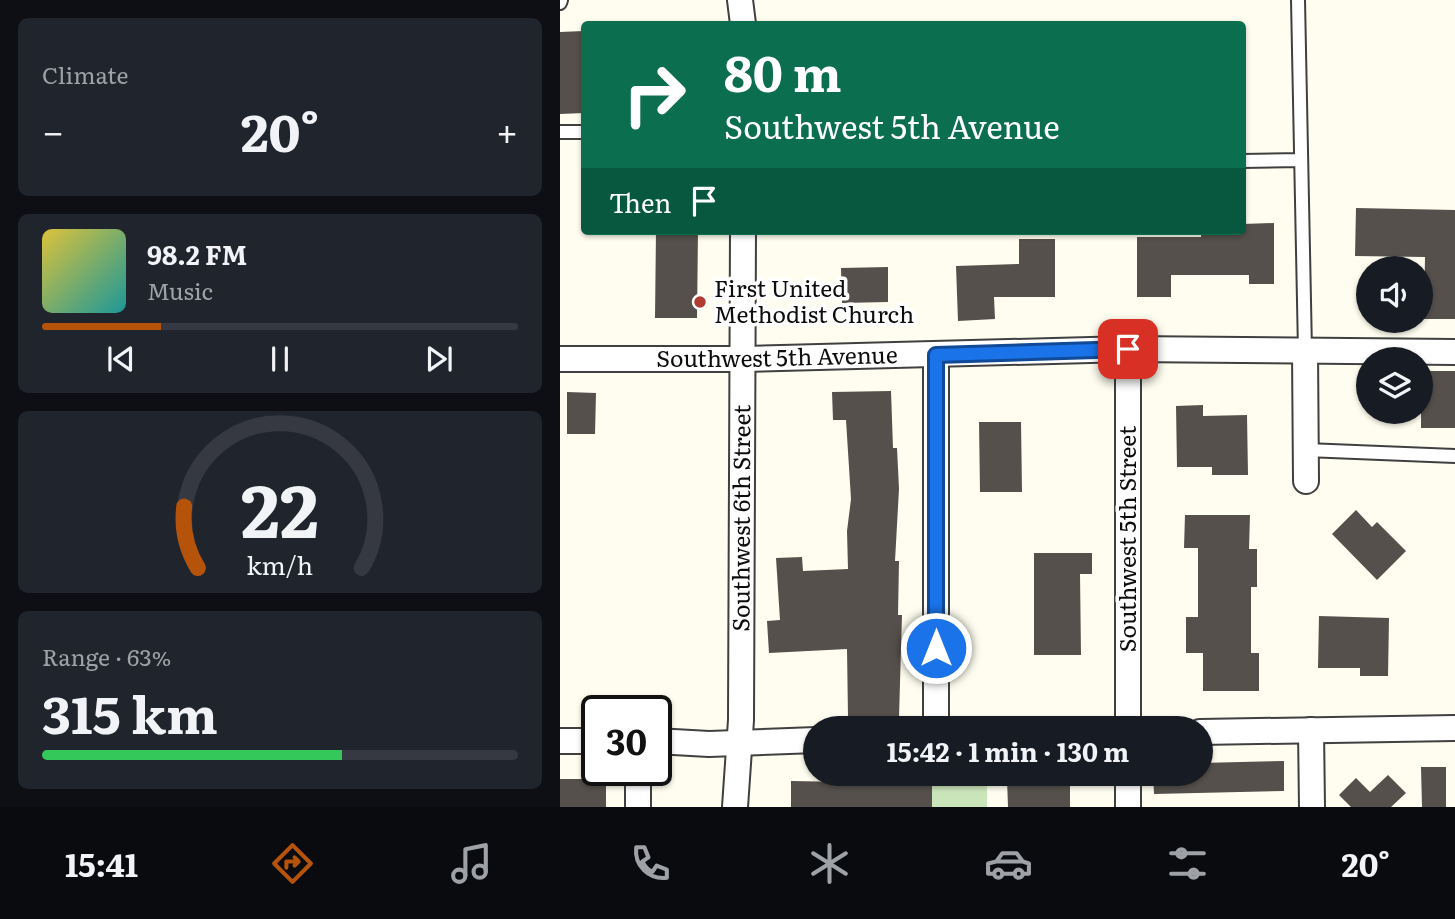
<!DOCTYPE html>
<meta charset="utf-8">
<style>
:root{--surface:#171b24;--page:#20242c;--text:#f1f3f6;--muted:#9ea1a6;--line:#363941;--accent:#b45309}
body{margin:0;font-family:Literata,serif;background:var(--page);color:var(--text);height:100vh;display:flex;flex-direction:column;font-size:26px;white-space:nowrap}
*{box-sizing:border-box;margin:0}
p{font-size:23px;color:var(--muted)}
.icon{flex:none;width:38px;height:38px;fill:none;stroke:currentColor;stroke-width:2;stroke-linecap:round;stroke-linejoin:round}
.map{position:relative;flex:1;overflow:hidden}
.sheet{display:flex;flex-direction:column;gap:18px;padding:18px;background:#0d0f14;width:560px}
.sheet>*{flex:none}
.banner{position:absolute;left:21px;top:21px;width:665px;height:214px;border-radius:7px;box-shadow:0 2px 5px #0004;background:#0b6e4f;color:#fff;overflow:hidden}
.fabs{position:absolute;left:796px;top:256px;display:grid;gap:14px}
.fabs a{display:grid;place-items:center;width:77px;height:77px;border-radius:50%;background:var(--surface);box-shadow:0 2px 5px #0004;font-size:35px}
.speed{position:absolute;left:21px;top:695px;display:flex;gap:14px;font-size:35px;font-weight:700;text-align:center}
.speed>*{display:grid;place-content:center;width:91px;height:91px;border-radius:50%;background:var(--surface);box-shadow:0 2px 5px #0004;line-height:1}
.speed .limit{border:4px solid #111;border-radius:10px;background:#fff;color:#111}
.pin{position:absolute;display:grid;place-items:center;width:60px;height:60px;color:#fff;margin:-30px;border-radius:14px;box-shadow:0 4px 10px #0006}
.me{position:absolute;width:77px;margin:-38px;rotate:0deg;stroke-linejoin:round;filter:drop-shadow(0 0 5px #0008)}
.turn{display:flex;align-items:center;gap:24px;height:147px;padding:0 28px;font-size:32px}
.turn .icon{width:91px;height:91px;stroke-width:2.5}
.turn b{display:block;font-size:49px;line-height:60px}
.then{display:flex;align-items:center;height:66px;padding:0 28px;background:#0003;gap:14px;font-size:26px}
.big{font-size:52px;font-weight:700;line-height:1.1}
.sheet .tile{flex:1;display:flex;flex-direction:column;justify-content:center;gap:10px;min-width:0;padding:0 24px;border-radius:10px;background:var(--page)}
.sheet .dial{align-items:center;gap:0}
.dial svg{height:182px;overflow:visible;fill:none;stroke:var(--line);stroke-width:7;stroke-linecap:round;text-anchor:middle}
.dial text{fill:var(--text);stroke:none}
.song{display:flex;align-items:center;gap:21px}
.cover{width:84px;height:84px;border-radius:10px;background:linear-gradient(135deg,hsl(50 70% 55%),hsl(180 70% 35%))}
.played{height:7px;border-radius:4px;background:linear-gradient(90deg,var(--accent) 25%,var(--line) 25%)}
.keys{display:flex;justify-content:space-around;direction:ltr}
.heat{display:flex;justify-content:space-between;align-items:center;font-size:38px;direction:ltr}
.charge{height:10px;border-radius:5px;background:linear-gradient(90deg,#34c759 63%,var(--line) 0)}
.trip{position:absolute;left:243px;top:716px;width:410px;height:70px;border-radius:35px;background:var(--surface);box-shadow:0 2px 5px #0004;font-weight:700;line-height:70px;text-align:center}
.tabs{display:flex;height:112px;justify-content:space-around;align-items:center;background:#090b0e;color:var(--muted)}
.tabs .icon{width:49px;height:49px}
.tabs .on{color:var(--accent)}
.tabs b{font-size:32px;color:var(--text)}
main{display:flex;flex:1;min-height:0}
.map>svg:first-child{display:block}
.green{fill:#cbe5bb}
.building{fill:#55504b}
.lines{fill:none;stroke-linecap:round;stroke-linejoin:round}
.service-casing{stroke:#404040;stroke-width:16}
.minor-casing{stroke:#404040;stroke-width:28}
.service{stroke:#fff;stroke-width:12}
.minor{stroke:#fff;stroke-width:24}
.route-casing{stroke:#114b97;stroke-width:18}
.route{stroke:#1a73e8;stroke-width:12}
.poi-dot{fill:#b23c31;stroke:#fff;stroke-width:2.5}
.labels{text-anchor:middle;stroke-width:7;stroke-linejoin:round;paint-order:stroke}
.poi-label{font-size:23px;fill:#0d0d0d;stroke:#fff;text-anchor:start}
.street-label{font-size:23px;fill:#0d0d0d;stroke:#fff}
</style>
<main>
<section class="sheet">
<div class="tile"><p>Climate</p>
<div class="heat"><a>−</a><b class="big">20°</b><a>+</a></div>
</div>
<div class="tile">
<div class="song"><i class="cover"></i><div><b>98.2 FM</b><p>Music</p></div></div>
<div class="played"></div>
<div class="keys"><svg class="icon" aria-label="previous" viewBox="0 0 24 24"><path d="M18 5L8 12l10 7zM5 5v14"/></svg><svg class="icon" aria-label="pause" viewBox="0 0 24 24"><path d="M8 5v14M16 5v14"/></svg><svg class="icon" aria-label="next" viewBox="0 0 24 24"><path d="M6 5l10 7-10 7zM19 5v14"/></svg></div>
</div>
<div class="tile dial"><svg viewBox="0 0 100 80">
<path d="M14 69A42 42 0 1 1 86 69"/>
<path d="M14 69A42 42 0 0 1 8 42" stroke="#b45309"/>
<text x="50" y="56" font-size="32" font-weight="700">22</text>
<text x="50" y="72" font-size="11">km/h</text>
</svg></div>
<div class="tile"><p>Range · 63%</p><b class="big">315 km</b><div class="charge"></div></div>
</section>
<div class="map">
<svg width="895" height="807" viewBox="0 0 895 807">
<rect width="100%" height="100%" fill="#fefdef"/>
<path class="green" d="M372,774H427V807H372Z"/>
<path class="building" d="M24,31V113L0,114V32Z
M796,208L895,210V319H864L865,257L795,256Z
M714,223V284H689V275H611V297H577V237H641V231H682V224Z
M96,231H138L137,318H95Z
M459,239H495V297H434L435,319L398,321L396,266L459,264Z
M328,267V302L282,303L281,268Z
M861,371H895V428H861Z
M331,391L333,448H337L339,489L335,561H339L338,615H342L339,717H288L287,649L209,653L207,621L220,620L216,558L242,557L243,571L288,569L287,531L291,499L286,420H273L272,392Z
M7,392L36,393L35,434H7Z
M643,405V416L687,415L688,475H652V467H617L616,406Z
M419,422H461L462,492H420Z
M796,510L812,527L817,522L846,551L817,580L772,534Z
M625,515H690L689,549H697V587H691V653H699V691H643V653H626V617H638V548H624Z
M474,553H532V574H520L521,655H474Z
M759,616L829,618L828,676H800V668H758Z
M724,761V791L594,794L593,774H640V763Z
M861,767H886V807H862Z
M286,774H308V778L372,779V807H231V781L286,782Z
M828,775L846,793L831,807H791L779,795L796,778L810,792Z
M510,778V807H448L447,779Z
M0,779H46V807H0Z"/>
<g class="lines">
<g class="service-casing">
<path id="service" d="M738,0L745,351
M0,3L1,0
M0,132H24
M682,161L741,160
M746,450L895,456"/>
</g>
<g class="minor-casing">
<g id="minor">
<path d="M180,0L183,24"/>
<path d="M568,349V728"/>
<path d="M745,351L746,481"/>
<path d="M376,355V728"/>
<path id="s1" d="M0,359H183L568,349L895,352"/>
<path d="M751,730L752,807"/>
<path d="M640,732L895,728"/>
<path d="M0,741H37"/>
<path d="M96,741L149,744L256,740"/>
<path d="M78,770V807"/>
<path d="M568,774V807"/>
<path id="s2" d="M175,807L181,720L183,231"/>
</g>
</g>
<use href="#service" class="service"/>
<use href="#minor" class="minor"/>
</g>
<g class="lines">
<g class="route-casing">
<path id="route" d="M376,648V355L568,349"/>
</g>
<use href="#route" class="route"/>
</g>
<circle class="poi-dot" cx="140" cy="302" r="7"/>
<g class="labels">
<g class="poi-label">
<text x="154" y="297">First United<tspan x="154" dy="26">Methodist Church</tspan></text>
</g>
<g class="street-label">
<text dy="8" stroke="none"><textPath href="#s1" startOffset="217">Southwest 5th Avenue</textPath></text>
<text dy="8" stroke="none"><textPath href="#s2" startOffset="289">Southwest 6th Street</textPath></text>
<text transform="translate(568 539) rotate(-90)" y="8">Southwest 5th Street</text>
</g>
</g>
</svg>
<div class="fabs">
<a><svg class="icon" aria-label="sound" viewBox="0 0 24 24"><path d="M4 9h4l5-4v14l-5-4H4zM17 9q2 3 0 6"/></svg></a>
<a><svg class="icon" aria-label="layers" viewBox="0 0 24 24"><path d="M12 4l9 5-9 5-9-5zM3 14l9 5 9-5"/></svg></a>
</div>
<div class="speed"><div class="limit">30</div></div>
<div class="pin" style="left:568px;top:349px;background:#d93025"><svg class="icon" aria-label="arrive" viewBox="0 0 24 24"><path d="M6 21V4h12l-3 4 3 4H6"/></svg></div>
<svg class="me" style="left:376px;top:648px" viewBox="-20 -20 40 40"><circle r="17" fill="#1a73e8" stroke="#fff" stroke-width="3"/><path d="M0-11L8 9 0 5-8 9z" fill="#fff"/></svg>
<div class="trip">15:42 · 1 min · 130 m</div>
<div class="banner">
<div class="turn"><svg class="icon" aria-label="right" viewBox="0 0 24 24"><path d="M7 20v-9h11M14 6l5 5-5 5"/></svg><div><b>80 m</b>Southwest 5th Avenue</div></div>
<div class="then">Then<svg class="icon" aria-label="arrive" viewBox="0 0 24 24"><path d="M6 21V4h12l-3 4 3 4H6"/></svg></div>
</div>
</div>
</main>
<nav class="tabs">
<b>15:41</b>
<svg class="icon on" aria-label="directions" viewBox="0 0 24 24"><path d="M12 3l9 9-9 9-9-9zM9 14v-3h6M13 9l2 2-2 2"/></svg>
<svg class="icon" aria-label="music" viewBox="0 0 24 24"><path d="M9 18V5l10-2v13"/><circle cx="6" cy="18" r="3"/><circle cx="16" cy="16" r="3"/></svg>
<svg class="icon" aria-label="phone" viewBox="0 0 24 24"><path d="M5 4h4l2 5-3 2q2 4 5 5l2-3 5 2v4C11 20 4 13 5 4z"/></svg>
<svg class="icon" aria-label="climate" viewBox="0 0 24 24"><path d="M12 3v18M4 7l16 10M4 17L20 7"/></svg>
<svg class="icon" aria-label="car" viewBox="0 0 24 24"><path d="M5 17H2v-5l4-1 3-4h7l3 4 3 1v5h-3M9 17h6M6 11h13"/><circle cx="7" cy="17" r="2"/><circle cx="17" cy="17" r="2"/></svg>
<svg class="icon" aria-label="filters" viewBox="0 0 24 24"><path d="M4 7h16M4 17h16"/><circle cx="9" cy="7" r="2"/><circle cx="15" cy="17" r="2"/></svg>
<b>20°</b>
</nav>
